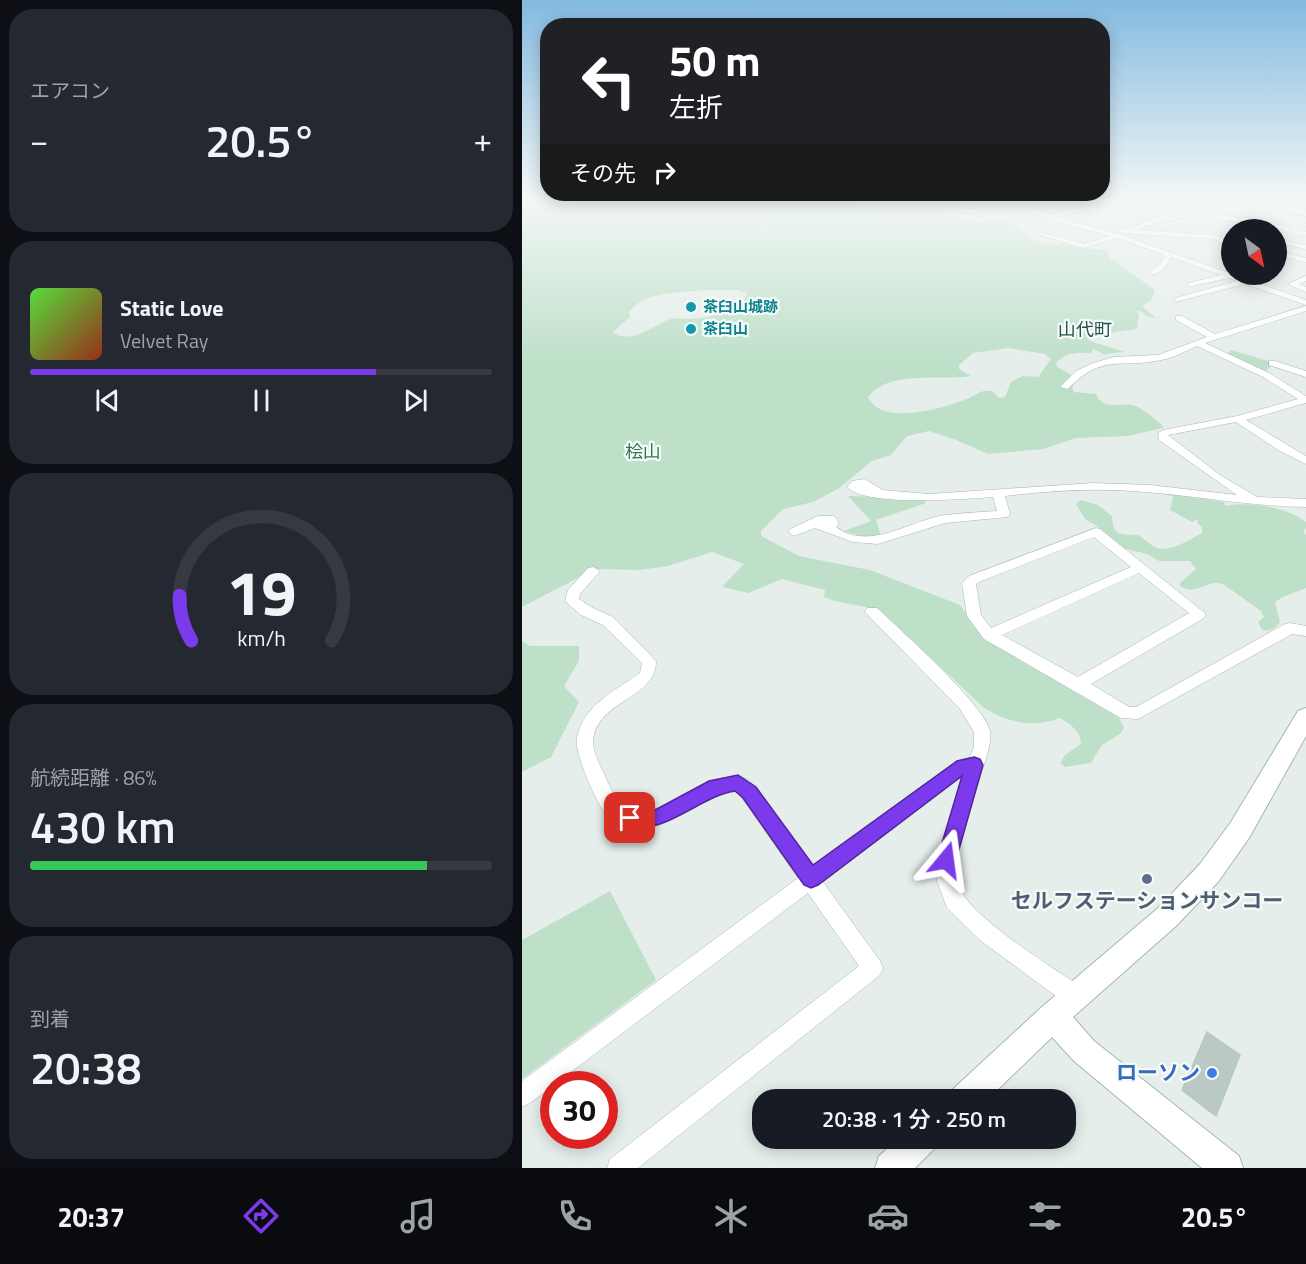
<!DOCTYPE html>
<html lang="ja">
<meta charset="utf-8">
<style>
:root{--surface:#171b24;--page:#242831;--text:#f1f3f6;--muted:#9ea1a6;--line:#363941;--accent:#7c3aed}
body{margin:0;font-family:"Titillium Web","Noto Sans JP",sans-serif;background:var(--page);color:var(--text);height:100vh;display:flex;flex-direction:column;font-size:22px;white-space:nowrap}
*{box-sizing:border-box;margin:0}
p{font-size:20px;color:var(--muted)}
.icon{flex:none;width:33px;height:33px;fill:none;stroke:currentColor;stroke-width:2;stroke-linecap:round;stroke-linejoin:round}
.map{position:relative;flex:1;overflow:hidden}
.drawer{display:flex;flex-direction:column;gap:9px;padding:9px;background:#0d0f14;width:522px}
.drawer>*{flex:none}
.top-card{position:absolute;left:18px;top:18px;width:570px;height:183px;border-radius:24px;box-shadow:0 3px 15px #0003;background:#202124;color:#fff;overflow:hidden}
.needle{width:39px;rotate:147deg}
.controls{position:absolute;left:699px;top:219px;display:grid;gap:12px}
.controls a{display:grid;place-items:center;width:66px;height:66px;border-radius:50%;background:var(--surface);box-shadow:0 3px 15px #0003;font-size:30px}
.speed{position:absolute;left:18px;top:1071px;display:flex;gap:12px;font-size:30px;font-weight:700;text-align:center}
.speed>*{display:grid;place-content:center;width:78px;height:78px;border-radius:50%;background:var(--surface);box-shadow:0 3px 15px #0003;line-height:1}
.speed .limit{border:9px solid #d22;background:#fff;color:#111}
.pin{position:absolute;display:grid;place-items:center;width:51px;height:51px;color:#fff;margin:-26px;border-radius:12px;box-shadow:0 3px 9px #0006}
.me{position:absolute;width:66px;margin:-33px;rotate:16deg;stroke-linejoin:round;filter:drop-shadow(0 0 4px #0008)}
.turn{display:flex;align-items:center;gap:21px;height:126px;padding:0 30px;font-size:27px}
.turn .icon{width:78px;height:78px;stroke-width:2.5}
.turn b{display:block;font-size:42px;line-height:51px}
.then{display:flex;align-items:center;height:57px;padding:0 30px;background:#0003;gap:12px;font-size:22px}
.big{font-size:45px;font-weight:600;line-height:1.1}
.drawer .card{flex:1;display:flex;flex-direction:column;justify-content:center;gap:9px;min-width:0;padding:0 21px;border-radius:24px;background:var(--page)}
.drawer .dial{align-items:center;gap:0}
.dial svg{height:156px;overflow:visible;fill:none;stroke:var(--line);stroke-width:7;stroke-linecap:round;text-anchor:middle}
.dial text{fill:var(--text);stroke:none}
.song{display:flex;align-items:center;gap:18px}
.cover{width:72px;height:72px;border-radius:9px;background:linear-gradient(135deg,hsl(110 70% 55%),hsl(10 70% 35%))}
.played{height:6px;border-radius:3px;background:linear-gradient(90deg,var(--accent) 75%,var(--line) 75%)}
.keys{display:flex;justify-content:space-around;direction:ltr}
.heat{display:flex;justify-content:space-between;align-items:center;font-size:33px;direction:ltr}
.charge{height:9px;border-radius:4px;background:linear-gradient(90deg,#34c759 86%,var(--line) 0)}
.trip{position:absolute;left:230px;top:1089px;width:324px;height:60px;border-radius:24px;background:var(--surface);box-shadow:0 3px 15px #0003;font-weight:600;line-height:60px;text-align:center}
.menu{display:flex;height:96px;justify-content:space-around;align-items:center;background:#090b0e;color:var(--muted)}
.menu .icon{width:42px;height:42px}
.menu .on{color:var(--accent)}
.menu b{font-size:27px;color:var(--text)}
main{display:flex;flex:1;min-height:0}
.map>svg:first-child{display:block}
.green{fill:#bee0c9;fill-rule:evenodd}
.building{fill:#bac9c4;stroke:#b7c8c2;stroke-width:1.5}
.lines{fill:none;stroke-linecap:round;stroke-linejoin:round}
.minor-casing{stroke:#a7b7b3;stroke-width:1}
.tertiary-casing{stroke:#a7b7b3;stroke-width:2}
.minor{fill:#fff;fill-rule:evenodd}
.tertiary{fill:#fff;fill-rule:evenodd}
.route{fill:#7c3aed;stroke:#51269a;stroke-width:1.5}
.culture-dot{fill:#0f9aa8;stroke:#f6faf8;stroke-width:2}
.service-dot{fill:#5c6f8a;stroke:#f6faf8;stroke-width:2}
.shop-dot{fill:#3f7fe0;stroke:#f6faf8;stroke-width:2}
.labels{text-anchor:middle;stroke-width:4.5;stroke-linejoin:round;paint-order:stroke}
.far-culture-label{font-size:15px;font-weight:bold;fill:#0d838f;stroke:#f6faf8;text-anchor:start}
.far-quarter-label{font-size:18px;fill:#1e544b;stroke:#f6faf8}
.park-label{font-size:18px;fill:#2c794f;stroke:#f6faf8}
.near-service-label{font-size:21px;font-weight:bold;fill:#4e5e75;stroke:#f6faf8}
.near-shop-label{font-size:21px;font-weight:bold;fill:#366cbe;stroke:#f6faf8;text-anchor:end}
</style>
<main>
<section class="drawer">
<div class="card"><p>エアコン</p>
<div class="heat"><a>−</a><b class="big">20.5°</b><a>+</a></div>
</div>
<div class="card">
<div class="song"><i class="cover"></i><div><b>Static Love</b><p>Velvet Ray</p></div></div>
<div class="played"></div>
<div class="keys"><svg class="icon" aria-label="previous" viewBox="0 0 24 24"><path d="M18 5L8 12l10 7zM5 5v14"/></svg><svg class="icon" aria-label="pause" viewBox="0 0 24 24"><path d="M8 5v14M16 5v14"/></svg><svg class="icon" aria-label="next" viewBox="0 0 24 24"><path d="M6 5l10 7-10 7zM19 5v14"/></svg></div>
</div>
<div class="card dial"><svg viewBox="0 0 100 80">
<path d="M14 69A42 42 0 1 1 86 69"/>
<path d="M14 69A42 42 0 0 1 8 46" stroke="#7c3aed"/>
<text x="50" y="56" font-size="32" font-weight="700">19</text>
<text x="50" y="72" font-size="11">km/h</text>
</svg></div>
<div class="card"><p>航続距離 · 86%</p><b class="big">430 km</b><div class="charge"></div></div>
<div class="card"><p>到着</p><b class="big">20:38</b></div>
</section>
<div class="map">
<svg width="784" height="1168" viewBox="0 0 784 1168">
<rect width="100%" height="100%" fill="#e5eeeb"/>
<path class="green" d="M9,199C41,201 72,197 104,199C122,199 138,202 156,199H314L353,204L366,210L396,208L448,221L462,222L469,219L491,222L508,239L520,244L541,243L560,248L586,250L588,258L633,290L629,300L620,306L634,318L625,317L620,312L614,310L617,315L615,329L564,336L568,341L602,352L582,354L571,349L569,353C556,352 542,353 534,363L535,367L555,378L550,388L552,392L574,394C581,412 599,401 613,406C623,410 633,419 641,426V428L606,436L554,438L521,449L466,454L434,440L407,431L385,436L369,455L350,461L316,489L291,502L261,509L239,531V536L277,556L348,570L438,605L463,639L597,718L602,728L598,734L580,745L569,763L543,767L538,763L543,755L559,744C559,732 548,723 537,718C513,729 484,722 462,708L358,610L313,601L302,597L303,590L260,579L226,593L200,587L222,564L190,552L146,566L118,570L73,569L0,607V200ZM189,290H216L225,293C219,313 186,318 168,319C161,319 155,318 149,319C132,324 109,346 91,332L108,317L107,312C123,290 165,292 189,290ZM487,348L523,354L529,359L516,377L501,376L489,382L483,397L477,398L470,391C456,390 456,395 445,399C422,408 359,427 346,397C366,369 422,381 449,376L437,369V365L451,353Z
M709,350L746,361L750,365L742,373L705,355Z
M645,494L702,502L703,506C727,501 765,507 784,522V528L781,532L784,535V588L761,597L753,602L758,622C752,630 749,631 740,630L736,622L742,617L739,611L701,584C685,579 673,597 658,586V583L674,569L668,561H637L625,554L599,548L575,526L563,519L554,504L559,500L576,505L590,516C591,519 590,522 591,525C593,537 607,534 615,535C621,537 626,543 631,546C646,555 666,540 680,533V527L675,523L677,519L670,522L648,510L651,497Z
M326,496L371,497L401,500L404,503L354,520L359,536L343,537L322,531L349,521Z
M0,641L8,646H57V661L42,686L57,702L29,757L0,772Z
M88,891L134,980L0,1079V940Z"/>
<path class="building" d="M685,1032L718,1055L694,1116L660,1090Z"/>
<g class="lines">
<g class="minor-casing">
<path id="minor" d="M434,199H441L429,205L450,210L465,204L468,206L450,214L420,205Z
M472,199H480L528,215L565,206L578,209L588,204L569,199L597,203V205L579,213L565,210L535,217L605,237L784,300V305L723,284L653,302V298L715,281L707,278L666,287V283L699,275L649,257C645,265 639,275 629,274V270L639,263L643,255L595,238L562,248L517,235L519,232L562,244L587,236L537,222Z
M625,199H634L708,217L735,219L784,232V236L735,223L708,221Z
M679,199L703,203L706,205L704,207L719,213L716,215L698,209L699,205L679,201Z
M643,215L668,222L665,224L644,219L615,230L693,235L710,242V247L692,239L600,233L597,231Z
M754,239L784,245V249L754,243Z
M754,251L784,258V262L754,255Z
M784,276V281L777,284L784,287V292L766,284Z
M784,306V311L775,314L683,343L747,373L784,396V403L724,420L784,456V464L758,451L714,422L646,435L698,475L735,497L784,499V507C726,506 669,495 611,491C568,488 525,491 483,496L488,514L486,517L423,523L356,544L331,542L293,528L272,536L266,532L268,529L296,516H312L317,523L314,527C347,552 389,520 423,515C440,513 458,512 475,511L471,497C444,499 342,507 325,487L330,481L343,479L360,490L407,494L571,483L628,485L715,495L637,440L636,433L641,430L715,416L776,399L741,377L675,346C662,352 649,359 634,361C594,368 580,354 546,389L538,387L554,371L571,363L592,357L636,355L685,337L654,320V316H660L693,334Z
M747,361H753L784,371V377L747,365Z
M574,528L578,529L684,614L682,618L569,684L607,707H614L763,624L768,623L784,626V636L770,634L616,719L599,718L462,639L445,616L440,583L447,576ZM572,537L609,567L469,628L459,615L454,584L457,582ZM617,573L667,613L556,677L480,635Z
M71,567L78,571L58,594L57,599L69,607L91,617L134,661C135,697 80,700 72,735C68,750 78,764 84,778C119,863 170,759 227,780L291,867L435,761L447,758L452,747V732L438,709L343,612L345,608H355C379,631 462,704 468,731C471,746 457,777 453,792C446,818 430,855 435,881C440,913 533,969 561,988L564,996L561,1004L553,1007L545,1004L459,941L425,908L415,881L416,860L440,776L301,882L358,961L361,968L358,975L116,1168H85L88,1159L337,966L286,893L8,1103L0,1107V1081L276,878L216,792C180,786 150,834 110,828C103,827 92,821 86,816C75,806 56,760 55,745C54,739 56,733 58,727C69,702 96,688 118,673L120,663L81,625L59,615L43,601L46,590L66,568Z"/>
</g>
<g class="tertiary-casing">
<path id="tertiary" d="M722,199H735L784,210V216Z
M784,708V736L727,838L696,882L654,926L551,1017L572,1041L717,1156L721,1168H680L552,1061L530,1037L465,1100H427L431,1089L521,1006L636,908L678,864L709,822L776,711Z
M377,1138H417L412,1149L393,1168H353L357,1156Z"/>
</g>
<use href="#minor" class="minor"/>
<use href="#tertiary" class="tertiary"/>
</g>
<linearGradient id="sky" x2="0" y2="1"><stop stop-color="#83bae0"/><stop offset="0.55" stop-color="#f3f7f6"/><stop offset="1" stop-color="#f3f7f6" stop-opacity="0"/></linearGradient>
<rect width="784" height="362" fill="url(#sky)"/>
<path class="route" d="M452,757L458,759L461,765L434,860L431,866L424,869L418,866L415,860L440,776L296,885L289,888L282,885L221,798L213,791C174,797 142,839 101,824L99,818L101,813L108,810L123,813L135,809L187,781L216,775L234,787L291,865L435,761Z"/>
<g class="culture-dot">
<circle cx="169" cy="307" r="6"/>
<circle cx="169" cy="329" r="6"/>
</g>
<circle class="service-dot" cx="625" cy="879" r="6"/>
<circle class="shop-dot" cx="690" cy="1073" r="6"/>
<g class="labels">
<g class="far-culture-label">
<text x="181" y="312">茶臼山城跡</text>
<text x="181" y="334">茶臼山</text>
</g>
<g class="far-quarter-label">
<text x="563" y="336">山代町</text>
</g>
<g class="park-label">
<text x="121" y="458">桧山</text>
</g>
<g class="near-service-label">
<text x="625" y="908">セルフステーションサンコー</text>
</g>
<g class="near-shop-label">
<text x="678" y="1080">ローソン</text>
</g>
</g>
</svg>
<div class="controls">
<a><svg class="needle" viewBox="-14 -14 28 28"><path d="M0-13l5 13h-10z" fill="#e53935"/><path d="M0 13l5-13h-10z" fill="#9ea1a6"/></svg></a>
</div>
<div class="speed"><div class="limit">30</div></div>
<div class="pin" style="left:108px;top:818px;background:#d93025"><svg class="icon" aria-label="arrive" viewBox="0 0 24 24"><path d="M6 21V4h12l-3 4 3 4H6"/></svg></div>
<svg class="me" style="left:424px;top:860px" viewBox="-20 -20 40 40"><path d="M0-17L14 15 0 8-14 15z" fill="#7c3aed" stroke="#fff" stroke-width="4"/></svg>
<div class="trip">20:38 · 1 分 · 250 m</div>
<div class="top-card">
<div class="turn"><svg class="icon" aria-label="left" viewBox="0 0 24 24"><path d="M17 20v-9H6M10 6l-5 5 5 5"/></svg><div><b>50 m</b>左折</div></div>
<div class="then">その先<svg class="icon" aria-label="right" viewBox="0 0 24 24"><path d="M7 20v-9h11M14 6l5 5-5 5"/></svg></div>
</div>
</div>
</main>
<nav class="menu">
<b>20:37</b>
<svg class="icon on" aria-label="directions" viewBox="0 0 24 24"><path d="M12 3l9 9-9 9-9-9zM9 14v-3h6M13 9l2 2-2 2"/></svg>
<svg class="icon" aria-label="music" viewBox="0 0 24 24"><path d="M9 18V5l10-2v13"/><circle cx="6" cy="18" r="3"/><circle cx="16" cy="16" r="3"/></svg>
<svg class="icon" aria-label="phone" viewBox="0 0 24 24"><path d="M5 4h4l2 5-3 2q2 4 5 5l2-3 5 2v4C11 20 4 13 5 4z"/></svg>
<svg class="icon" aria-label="climate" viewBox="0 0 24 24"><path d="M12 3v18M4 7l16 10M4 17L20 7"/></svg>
<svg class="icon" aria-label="car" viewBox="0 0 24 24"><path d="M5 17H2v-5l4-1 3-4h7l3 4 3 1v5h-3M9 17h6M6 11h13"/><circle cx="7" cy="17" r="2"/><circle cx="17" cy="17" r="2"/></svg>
<svg class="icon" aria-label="filters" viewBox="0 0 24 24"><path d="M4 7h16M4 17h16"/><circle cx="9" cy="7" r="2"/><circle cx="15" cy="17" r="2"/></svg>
<b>20.5°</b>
</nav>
